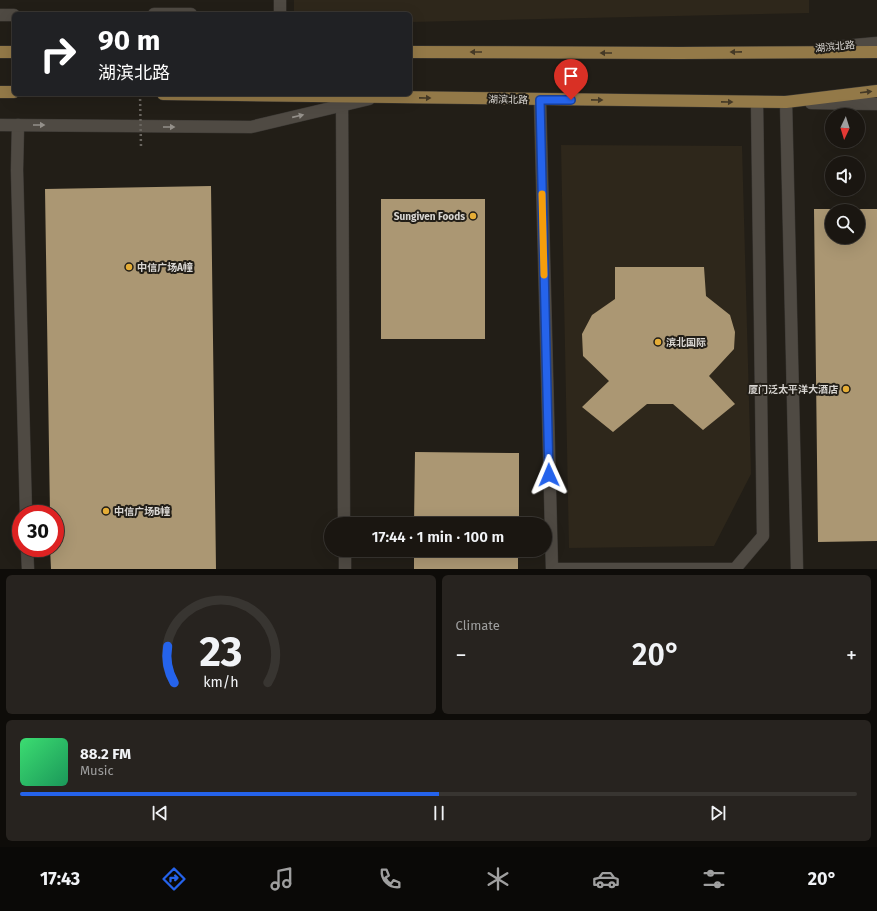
<!DOCTYPE html>
<meta charset="utf-8">
<style>
:root{--surface:#1a1611;--page:#27231f;--text:#f1f3f6;--muted:#9f9f9f;--line:#383531;--accent:#2563eb}
body{margin:0;font-family:"Fira Sans","Noto Sans SC",sans-serif;background:var(--page);color:var(--text);height:100vh;display:flex;flex-direction:column;font-size:15px;white-space:nowrap}
*{box-sizing:border-box;margin:0}
p{font-size:13px;color:var(--muted)}
.icon{flex:none;width:22px;height:22px;fill:none;stroke:currentColor;stroke-width:2;stroke-linecap:round;stroke-linejoin:round}
.map{position:relative;height:569px;overflow:hidden}
.details{display:flex;flex-direction:column;gap:6px;padding:6px;background:#0e0c09;flex:1}
.details>*{flex:none}
.guide{position:absolute;left:12px;top:12px;width:400px;height:84px;border-radius:6px;box-shadow:0 4px 16px #0002,0 0 0 1px var(--line);background:#202124;color:#fff;overflow:hidden}
.needle{width:26px;rotate:184deg}
.fabs{position:absolute;left:825px;top:108px;display:grid;gap:8px}
.fabs a{display:grid;place-items:center;width:40px;height:40px;border-radius:50%;background:var(--surface);box-shadow:0 4px 16px #0002,0 0 0 1px var(--line);font-size:20px}
.speed{position:absolute;left:12px;top:505px;display:flex;gap:8px;font-size:20px;font-weight:700;text-align:center}
.speed>*{display:grid;place-content:center;width:52px;height:52px;border-radius:50%;background:var(--surface);box-shadow:0 4px 16px #0002,0 0 0 1px var(--line);line-height:1}
.speed .limit{border:6px solid #d22;background:#fff;color:#111}
.pin{position:absolute;display:grid;place-items:center;width:34px;height:34px;color:#fff;margin:-41px -17px;border-radius:50% 50% 50% 0;rotate:-45deg;box-shadow:0 0 4px #0007}
.pin .icon{rotate:45deg}
.me{position:absolute;width:44px;margin:-22px;rotate:359deg;stroke-linejoin:round;filter:drop-shadow(0 0 3px #0008)}
.turn{display:flex;align-items:center;gap:14px;height:84px;padding:0 20px;font-size:18px}
.turn .icon{width:52px;height:52px;stroke-width:2.5}
.turn b{display:block;font-size:28px;line-height:34px}
.big{font-size:30px;font-weight:600;line-height:1.1}
.details .card{flex:1;display:flex;flex-direction:column;justify-content:center;gap:6px;min-width:0;padding:0 14px;border-radius:6px;background:var(--page)}
.details .dial{align-items:center;gap:0}
.dial svg{height:104px;overflow:visible;fill:none;stroke:var(--line);stroke-width:7;stroke-linecap:round;text-anchor:middle}
.dial text{fill:var(--text);stroke:none}
.song{display:flex;align-items:center;gap:12px}
.cover{width:48px;height:48px;border-radius:6px;background:linear-gradient(135deg,hsl(140 70% 55%),hsl(150 70% 35%))}
.played{height:4px;border-radius:2px;background:linear-gradient(90deg,var(--accent) 50%,var(--line) 50%)}
.keys{display:flex;justify-content:space-around;direction:ltr}
.heat{display:flex;justify-content:space-between;align-items:center;font-size:22px;direction:ltr}
.details .tiles{flex:1;display:grid;gap:6px;grid-template-columns:1fr 1fr}
.card:last-child{grid-column:span 2}
.trip{position:absolute;left:324px;top:517px;width:228px;height:40px;border-radius:20px;background:var(--surface);box-shadow:0 4px 16px #0002,0 0 0 1px var(--line);font-weight:600;line-height:40px;text-align:center}
.tab-bar{display:flex;height:64px;justify-content:space-around;align-items:center;background:#0a0907;color:var(--muted)}
.tab-bar .icon{width:28px;height:28px}
.tab-bar .on{color:var(--accent)}
.tab-bar b{font-size:18px;color:var(--text)}
.map>svg:first-child{display:block}
.built{fill:#2e271b}
.building{fill:#ab9773;fill-rule:evenodd}
.lines{fill:none;stroke-linecap:round;stroke-linejoin:round}
.street-casing{stroke:#3c3935;stroke-width:13}
.secondary-casing{stroke:#3c3935;stroke-width:13}
.primary-casing{stroke:#3c3935;stroke-width:13}
.street{stroke:#4f4a43;stroke-width:12}
.secondary{stroke:#4f4a43;stroke-width:12}
.primary{stroke:#937948;stroke-width:12}
.path-bridge{stroke:#69655f;stroke-width:2.5;stroke-dasharray:2 3;stroke-linecap:butt}
.oneway{fill:#443926}
.oneway2{fill:#94908a}
.route-casing{stroke:#184099;stroke-width:10}
.route{stroke:#2563eb;stroke-width:7}
.slow{stroke:#f59e0b;stroke-width:7}
.poi-dot{fill:#e5ad36;stroke:#221e17;stroke-width:1.5}
.labels{text-anchor:middle;stroke-width:4;stroke-linejoin:round;paint-order:stroke}
.street-label{font-size:10px;fill:#d9d6d2;stroke:#221e17}
.poi-label{font-size:10px;font-weight:bold;fill:#d9d6d2;stroke:#221e17;text-anchor:start}
</style>
<div class="map">
<svg width="877" height="569" viewBox="0 0 877 569">
<rect width="100%" height="100%" fill="#221e17"/>
<path class="built" d="M294,0H809V13L410,22V14H294Z
M561,145L742,146L751,474L714,546L569,548Z"/>
<path class="building" d="M211,186L216,569H51L50,548H55V514H50L45,189Z
M381,199H485V339H381Z
M814,209H877V541L818,542ZM832,211H858V237H832Z
M615,267H704L706,296L730,315L735,332L734,349L709,376L735,404L703,430L673,404H647L613,432L582,407L609,381L583,356L582,334L592,315L615,299Z
M415,452L519,453V524H414Z
M414,550H518V569H414Z"/>
<g class="lines">
<g class="street-casing">
<path id="street" d="M342,96L344,524
M540,100L552,569
M786,102L797,569
M18,125L17,170L26,514
M27,548L28,569
M345,550V569
M552,569H735L763,536L757,102"/>
</g>
<g class="secondary-casing">
<path id="secondary" d="M280,0V14
M154,14H191
M0,15H14
M822,48L877,43
M811,103L877,104
M0,125L251,127L369,99"/>
</g>
<g class="primary-casing">
<path id="primary" d="M0,52H14
M410,52L679,53L877,52
M0,92H14
M163,94L786,102L877,91"/>
</g>
<use href="#street" class="street"/>
<use href="#secondary" class="secondary"/>
<use href="#primary" class="primary"/>
<path class="path-bridge" d="M140,94L141,147"/>
</g>
<defs><path id="oneway-solid" d="M-6-.8H1V-3.2L6.5 0L1 3.2V.8H-6Z"/></defs>
<g class="oneway">
<use href="#oneway-solid" transform="translate(476 52) rotate(-180)"/>
<use href="#oneway-solid" transform="translate(736 52) rotate(179)"/>
<use href="#oneway-solid" transform="translate(606 53) rotate(-180)"/>
<use href="#oneway-solid" transform="translate(866 92) rotate(-7)"/>
<use href="#oneway-solid" transform="translate(425 98) rotate(1)"/>
<use href="#oneway-solid" transform="translate(597 100) rotate(1)"/>
<use href="#oneway-solid" transform="translate(727 102) rotate(1)"/>
</g>
<g class="oneway2">
<use href="#oneway-solid" transform="translate(298 116) rotate(-13)"/>
<use href="#oneway-solid" transform="translate(39 125)"/>
<use href="#oneway-solid" transform="translate(169 127)"/>
</g>
<g class="lines">
<g class="route-casing">
<path id="route" d="M549,475L540,100H571"/>
</g>
<use href="#route" class="route"/>
<path class="slow" d="M542,194L544,275"/>
</g>
<g class="poi-dot">
<circle cx="473" cy="216" r="4"/>
<circle cx="129" cy="267" r="4"/>
<circle cx="658" cy="342" r="4"/>
<circle cx="846" cy="389" r="4"/>
<circle cx="106" cy="511" r="4"/>
</g>
<g class="labels">
<g class="street-label">
<text transform="translate(835 46) rotate(-5)" y="4">湖滨北路</text>
<text transform="translate(508 99) rotate(1)" y="4">湖滨北路</text>
</g>
<g class="poi-label">
<text x="465" y="220" text-anchor="end">Sungiven Foods</text>
<text x="137" y="271">中信广场A幢</text>
<text x="666" y="346">滨北国际</text>
<text x="838" y="393" text-anchor="end">厦门泛太平洋大酒店</text>
<text x="114" y="515">中信广场B幢</text>
</g>
</g>
</svg>
<div class="fabs">
<a><svg class="needle" viewBox="-14 -14 28 28"><path d="M0-13l5 13h-10z" fill="#e53935"/><path d="M0 13l5-13h-10z" fill="#9f9f9f"/></svg></a>
<a><svg class="icon" aria-label="sound" viewBox="0 0 24 24"><path d="M4 9h4l5-4v14l-5-4H4zM17 9q2 3 0 6"/></svg></a>
<a><svg class="icon" aria-label="search" viewBox="0 0 24 24"><circle cx="10" cy="10" r="6"/><path d="M15 15l6 6"/></svg></a>
</div>
<div class="speed"><div class="limit">30</div></div>
<div class="pin" style="left:571px;top:100px;background:#d93025"><svg class="icon" aria-label="arrive" viewBox="0 0 24 24"><path d="M6 21V4h12l-3 4 3 4H6"/></svg></div>
<svg class="me" style="left:549px;top:475px" viewBox="-20 -20 40 40"><path d="M0-17L14 15 0 8-14 15z" fill="#2563eb" stroke="#fff" stroke-width="4"/></svg>
<div class="trip">17:44 · 1 min · 100 m</div>
<div class="guide">
<div class="turn"><svg class="icon" aria-label="right" viewBox="0 0 24 24"><path d="M7 20v-9h11M14 6l5 5-5 5"/></svg><div><b>90 m</b>湖滨北路</div></div>
</div>
</div>
<section class="details">
<div class="tiles">
<div class="card dial"><svg viewBox="0 0 100 80">
<path d="M14 69A42 42 0 1 1 86 69"/>
<path d="M14 69A42 42 0 0 1 9 41" stroke="#2563eb"/>
<text x="50" y="56" font-size="32" font-weight="700">23</text>
<text x="50" y="72" font-size="11">km/h</text>
</svg></div>
<div class="card"><p>Climate</p>
<div class="heat"><a>−</a><b class="big">20°</b><a>+</a></div>
</div>
<div class="card">
<div class="song"><i class="cover"></i><div><b>88.2 FM</b><p>Music</p></div></div>
<div class="played"></div>
<div class="keys"><svg class="icon" aria-label="previous" viewBox="0 0 24 24"><path d="M18 5L8 12l10 7zM5 5v14"/></svg><svg class="icon" aria-label="pause" viewBox="0 0 24 24"><path d="M8 5v14M16 5v14"/></svg><svg class="icon" aria-label="next" viewBox="0 0 24 24"><path d="M6 5l10 7-10 7zM19 5v14"/></svg></div>
</div>
</div>
</section>
<nav class="tab-bar">
<b>17:43</b>
<svg class="icon on" aria-label="directions" viewBox="0 0 24 24"><path d="M12 3l9 9-9 9-9-9zM9 14v-3h6M13 9l2 2-2 2"/></svg>
<svg class="icon" aria-label="music" viewBox="0 0 24 24"><path d="M9 18V5l10-2v13"/><circle cx="6" cy="18" r="3"/><circle cx="16" cy="16" r="3"/></svg>
<svg class="icon" aria-label="phone" viewBox="0 0 24 24"><path d="M5 4h4l2 5-3 2q2 4 5 5l2-3 5 2v4C11 20 4 13 5 4z"/></svg>
<svg class="icon" aria-label="climate" viewBox="0 0 24 24"><path d="M12 3v18M4 7l16 10M4 17L20 7"/></svg>
<svg class="icon" aria-label="car" viewBox="0 0 24 24"><path d="M5 17H2v-5l4-1 3-4h7l3 4 3 1v5h-3M9 17h6M6 11h13"/><circle cx="7" cy="17" r="2"/><circle cx="17" cy="17" r="2"/></svg>
<svg class="icon" aria-label="filters" viewBox="0 0 24 24"><path d="M4 7h16M4 17h16"/><circle cx="9" cy="7" r="2"/><circle cx="15" cy="17" r="2"/></svg>
<b>20°</b>
</nav>
